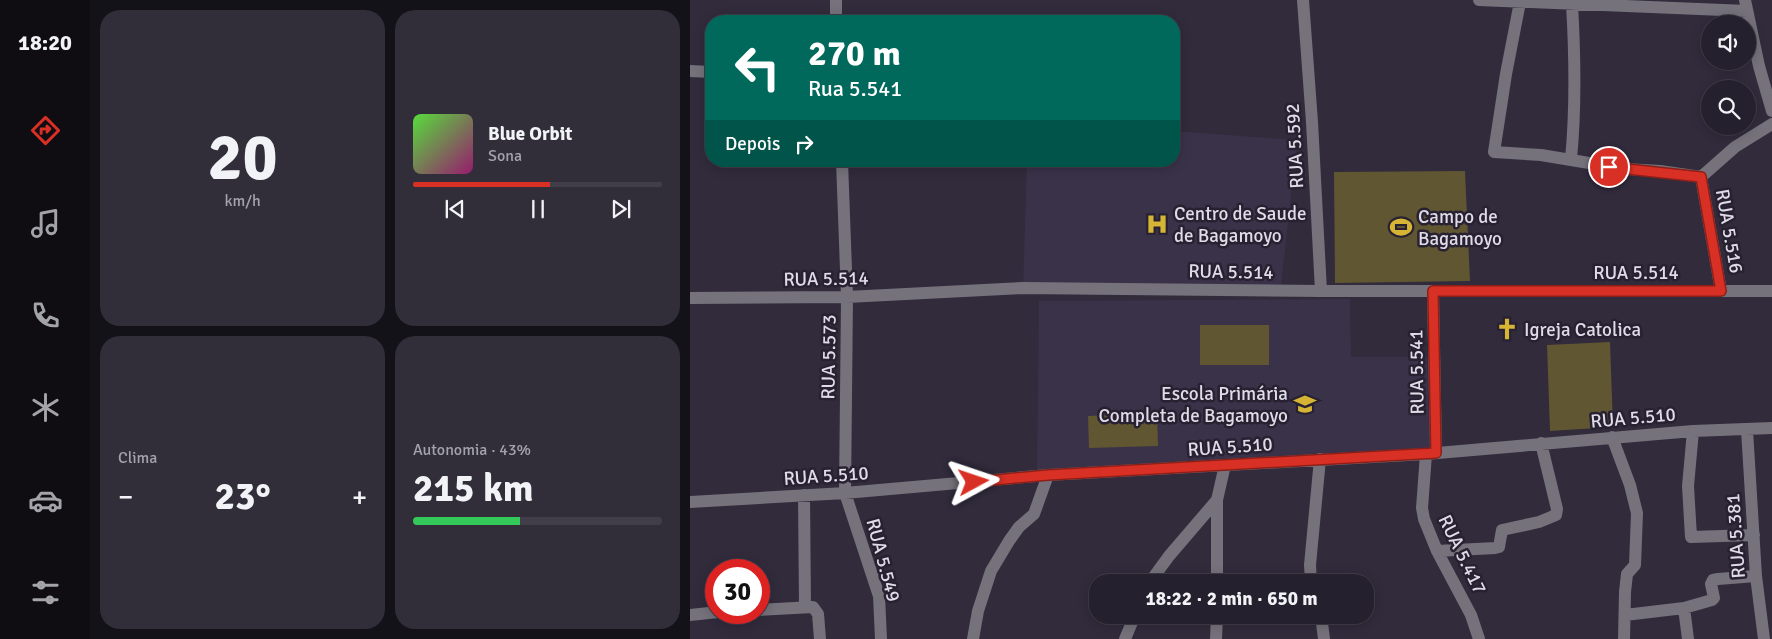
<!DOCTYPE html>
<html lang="pt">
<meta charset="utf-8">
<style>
:root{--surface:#25202d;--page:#312d39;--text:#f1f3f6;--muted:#a3a3aa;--line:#423e49;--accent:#d93025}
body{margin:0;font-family:Signika,sans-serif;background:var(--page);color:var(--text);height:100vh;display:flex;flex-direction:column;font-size:19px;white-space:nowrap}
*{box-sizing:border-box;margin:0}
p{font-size:16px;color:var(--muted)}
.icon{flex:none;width:28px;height:28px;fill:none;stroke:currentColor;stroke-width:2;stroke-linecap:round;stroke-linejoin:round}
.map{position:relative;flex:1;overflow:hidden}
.drawer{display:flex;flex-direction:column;gap:10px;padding:10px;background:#141219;width:600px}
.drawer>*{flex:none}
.hud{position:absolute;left:15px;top:15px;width:475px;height:152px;border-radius:20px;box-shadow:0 2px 12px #0003,0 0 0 1px var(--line);background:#00695c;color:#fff;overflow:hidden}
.fabs{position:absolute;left:1011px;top:15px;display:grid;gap:10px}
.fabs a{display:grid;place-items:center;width:55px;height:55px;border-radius:50%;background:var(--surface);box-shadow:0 2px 12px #0003,0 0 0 1px var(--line);font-size:25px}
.speed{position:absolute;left:15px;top:559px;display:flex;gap:10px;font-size:25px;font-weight:700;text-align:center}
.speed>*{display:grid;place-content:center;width:65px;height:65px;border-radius:50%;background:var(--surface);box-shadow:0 2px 12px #0003,0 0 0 1px var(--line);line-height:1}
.speed .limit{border:8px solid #d22;background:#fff;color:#111}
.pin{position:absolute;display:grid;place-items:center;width:42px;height:42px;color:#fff;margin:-21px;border:2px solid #fff;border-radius:50%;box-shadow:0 1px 5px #0007}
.me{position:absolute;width:55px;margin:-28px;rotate:85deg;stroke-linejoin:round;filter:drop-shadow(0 0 4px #0008)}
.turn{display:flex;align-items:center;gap:18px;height:105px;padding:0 20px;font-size:22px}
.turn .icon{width:65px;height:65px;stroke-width:2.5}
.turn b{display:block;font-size:35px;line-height:42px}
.then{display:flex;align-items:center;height:48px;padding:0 20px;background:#0003;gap:10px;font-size:19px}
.big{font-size:38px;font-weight:700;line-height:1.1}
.drawer .tile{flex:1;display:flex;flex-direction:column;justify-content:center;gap:8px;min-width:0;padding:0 18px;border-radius:20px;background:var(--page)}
.drawer .dial{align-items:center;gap:0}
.dial b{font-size:65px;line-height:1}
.song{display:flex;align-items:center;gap:15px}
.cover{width:60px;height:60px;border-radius:8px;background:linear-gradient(135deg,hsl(110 70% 55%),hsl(320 70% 35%))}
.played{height:5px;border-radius:2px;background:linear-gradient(90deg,var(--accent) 55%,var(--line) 55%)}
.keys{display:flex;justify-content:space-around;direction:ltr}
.heat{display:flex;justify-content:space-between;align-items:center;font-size:28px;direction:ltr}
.charge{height:8px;border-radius:4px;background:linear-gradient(90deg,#34c759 43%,var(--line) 0)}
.drawer .tiles{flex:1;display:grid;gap:10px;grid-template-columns:repeat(2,1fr)}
.trip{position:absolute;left:399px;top:574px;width:285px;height:50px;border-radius:20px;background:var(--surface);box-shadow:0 2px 12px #0003,0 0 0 1px var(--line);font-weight:700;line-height:50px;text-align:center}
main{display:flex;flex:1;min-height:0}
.menu{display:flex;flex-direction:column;width:90px;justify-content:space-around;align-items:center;background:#0f0d12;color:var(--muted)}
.menu .icon{width:35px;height:35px}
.menu .current{color:var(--accent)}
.menu b{font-size:22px;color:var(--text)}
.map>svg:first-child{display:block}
.built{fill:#3a3249}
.park{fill:#605632}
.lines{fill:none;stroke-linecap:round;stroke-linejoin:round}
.minor{stroke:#75727b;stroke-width:12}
.route-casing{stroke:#8d1f18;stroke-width:12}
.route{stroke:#d93025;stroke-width:9}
.labels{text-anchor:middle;stroke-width:5;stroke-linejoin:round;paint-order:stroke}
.street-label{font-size:19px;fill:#dfdce7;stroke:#272132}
.poi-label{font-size:19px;fill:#dfdce7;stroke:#272132;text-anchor:start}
</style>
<main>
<nav class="menu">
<b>18:20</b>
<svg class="icon current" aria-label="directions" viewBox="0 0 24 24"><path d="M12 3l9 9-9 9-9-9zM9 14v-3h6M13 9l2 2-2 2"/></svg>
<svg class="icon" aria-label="music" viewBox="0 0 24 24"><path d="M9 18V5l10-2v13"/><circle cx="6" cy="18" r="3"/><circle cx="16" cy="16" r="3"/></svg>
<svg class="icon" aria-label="phone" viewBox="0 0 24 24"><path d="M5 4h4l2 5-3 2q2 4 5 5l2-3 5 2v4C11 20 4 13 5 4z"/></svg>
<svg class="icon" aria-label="climate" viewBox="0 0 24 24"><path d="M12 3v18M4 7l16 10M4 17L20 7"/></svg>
<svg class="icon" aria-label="car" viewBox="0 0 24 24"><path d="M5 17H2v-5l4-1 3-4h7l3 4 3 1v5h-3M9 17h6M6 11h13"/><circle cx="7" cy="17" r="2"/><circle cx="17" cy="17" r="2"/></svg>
<svg class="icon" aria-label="filters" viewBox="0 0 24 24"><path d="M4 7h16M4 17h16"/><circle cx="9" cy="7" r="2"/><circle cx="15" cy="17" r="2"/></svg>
</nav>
<section class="drawer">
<div class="tiles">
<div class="tile dial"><b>20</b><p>km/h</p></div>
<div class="tile">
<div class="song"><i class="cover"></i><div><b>Blue Orbit</b><p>Sona</p></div></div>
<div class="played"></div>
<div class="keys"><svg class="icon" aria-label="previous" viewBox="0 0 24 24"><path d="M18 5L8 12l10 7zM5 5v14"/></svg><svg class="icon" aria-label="pause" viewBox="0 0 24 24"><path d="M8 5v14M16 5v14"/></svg><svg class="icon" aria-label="next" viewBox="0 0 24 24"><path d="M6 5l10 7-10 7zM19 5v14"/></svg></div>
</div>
<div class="tile"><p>Clima</p>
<div class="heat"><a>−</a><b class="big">23°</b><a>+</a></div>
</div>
<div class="tile"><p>Autonomia · 43%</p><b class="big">215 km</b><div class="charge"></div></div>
</div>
</section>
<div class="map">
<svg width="1082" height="639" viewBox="0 0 1082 639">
<rect width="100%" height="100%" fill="#312b3c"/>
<path class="built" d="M484,131L607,140L591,286L333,288L337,161H484Z
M660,299L661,357H737L740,450L347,471L349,301Z"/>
<path class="park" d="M775,171L780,281L645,283L644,172Z
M510,325H579V365H510Z
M920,342L923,427L860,431L857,345Z
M467,413L468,446L399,448L398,416Z"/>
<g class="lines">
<path class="minor" d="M146,0V21
M613,0L622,122L631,291
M789,0L1057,11
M1055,0L1069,66L1082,111
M830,2L816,74L804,152L851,155L935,169L970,171L1011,177
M0,71L21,72
M881,159C886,108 885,56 882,4
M152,161L157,297L155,493L189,596L191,639
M1011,177L1031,291
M1011,177L1045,147L1082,124
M743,291L746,453
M0,298L157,297L333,288L631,291H1082
M1057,430L1066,576L1074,639
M1003,431L998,486L1001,537L1064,535
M922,437L940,485L947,513L945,565L937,574L935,592L934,639
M736,454L732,508L734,519L747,551L781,615L789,639
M114,495L115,606
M0,502L155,493L358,475L736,454L1003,431L1082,428
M747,551L805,548L809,547L812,530L849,522L866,515L867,509L851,443
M460,582L479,556L527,500
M527,582V500L535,465
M621,582L620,565L630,459
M994,608L998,639
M69,610L123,607L128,614L130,639
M0,615L28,612
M631,615L634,639
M935,615L994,608L1022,600L1024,598L1021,584L1023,580L1028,579L1066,576
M283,639L288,611L301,571L319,541L329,527L344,514L358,475
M435,639L445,615
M526,639L527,615"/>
</g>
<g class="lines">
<g class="route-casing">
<path id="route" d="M284,482L358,475L746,453L743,291H1031L1011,177L919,167"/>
</g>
<use href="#route" class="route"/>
</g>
<defs>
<g id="hospital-bare" transform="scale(1.725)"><path d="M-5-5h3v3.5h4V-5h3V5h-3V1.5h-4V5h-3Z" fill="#d6b534" stroke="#272132" stroke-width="2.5" paint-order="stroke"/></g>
<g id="stadium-bare" transform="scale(1.725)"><path d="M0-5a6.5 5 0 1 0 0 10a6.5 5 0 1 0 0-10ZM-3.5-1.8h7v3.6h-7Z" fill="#d6b534" stroke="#272132" stroke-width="2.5" paint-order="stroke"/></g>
<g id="church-bare" transform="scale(1.725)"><path d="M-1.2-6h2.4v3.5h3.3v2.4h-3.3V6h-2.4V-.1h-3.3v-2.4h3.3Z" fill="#d6b534" stroke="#272132" stroke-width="2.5" paint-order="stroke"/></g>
<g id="school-bare" transform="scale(1.725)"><path d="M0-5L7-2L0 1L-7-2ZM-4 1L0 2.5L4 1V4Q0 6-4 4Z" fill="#d6b534" stroke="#272132" stroke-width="2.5" paint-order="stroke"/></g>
</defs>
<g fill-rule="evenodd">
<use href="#hospital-bare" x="467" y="224"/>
<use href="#stadium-bare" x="711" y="227"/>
<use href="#church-bare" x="817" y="329"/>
<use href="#school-bare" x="615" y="404"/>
</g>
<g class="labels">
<g class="street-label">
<text transform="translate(604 146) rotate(-93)" y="7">RUA 5.592</text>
<text transform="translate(1040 231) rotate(80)" y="7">RUA 5.516</text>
<text transform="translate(541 271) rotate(1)" y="7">RUA 5.514</text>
<text x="946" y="279">RUA 5.514</text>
<text transform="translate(136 278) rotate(-1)" y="7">RUA 5.514</text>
<text transform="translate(138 357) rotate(-89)" y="7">RUA 5.573</text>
<text transform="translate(726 372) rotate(-91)" y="7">RUA 5.541</text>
<text transform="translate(943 417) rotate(-5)" y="7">RUA 5.510</text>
<text transform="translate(540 446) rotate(-4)" y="7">RUA 5.510</text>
<text transform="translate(136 475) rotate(-4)" y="7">RUA 5.510</text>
<text transform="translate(1045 536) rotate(-94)" y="7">RUA 5.381</text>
<text transform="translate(773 554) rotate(64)" y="7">RUA 5.417</text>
<text transform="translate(194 560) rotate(75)" y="7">RUA 5.549</text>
</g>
<g class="poi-label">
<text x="484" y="220">Centro de Saude<tspan x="484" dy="22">de Bagamoyo</tspan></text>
<text x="728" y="223">Campo de<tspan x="728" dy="22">Bagamoyo</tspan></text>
<text x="834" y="336">Igreja Catolica</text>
<text x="598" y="400" text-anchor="end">Escola Primária<tspan x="598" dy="22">Completa de Bagamoyo</tspan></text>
</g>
</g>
</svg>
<div class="fabs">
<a><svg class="icon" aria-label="sound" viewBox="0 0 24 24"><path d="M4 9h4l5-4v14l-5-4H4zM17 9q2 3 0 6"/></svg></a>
<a><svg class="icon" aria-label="search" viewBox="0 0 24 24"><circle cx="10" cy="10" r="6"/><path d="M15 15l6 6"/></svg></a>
</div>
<div class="speed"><div class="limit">30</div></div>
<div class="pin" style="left:919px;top:167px;background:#d93025"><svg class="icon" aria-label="arrive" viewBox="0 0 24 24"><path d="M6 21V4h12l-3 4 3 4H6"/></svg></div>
<svg class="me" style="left:284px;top:482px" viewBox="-20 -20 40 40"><path d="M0-17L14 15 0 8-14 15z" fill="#d93025" stroke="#fff" stroke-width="4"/></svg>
<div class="trip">18:22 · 2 min · 650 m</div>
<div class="hud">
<div class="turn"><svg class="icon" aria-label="left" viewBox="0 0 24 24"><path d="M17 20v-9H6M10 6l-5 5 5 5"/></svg><div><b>270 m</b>Rua 5.541</div></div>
<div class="then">Depois<svg class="icon" aria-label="right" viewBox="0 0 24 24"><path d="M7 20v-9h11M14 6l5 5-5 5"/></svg></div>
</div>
</div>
</main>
